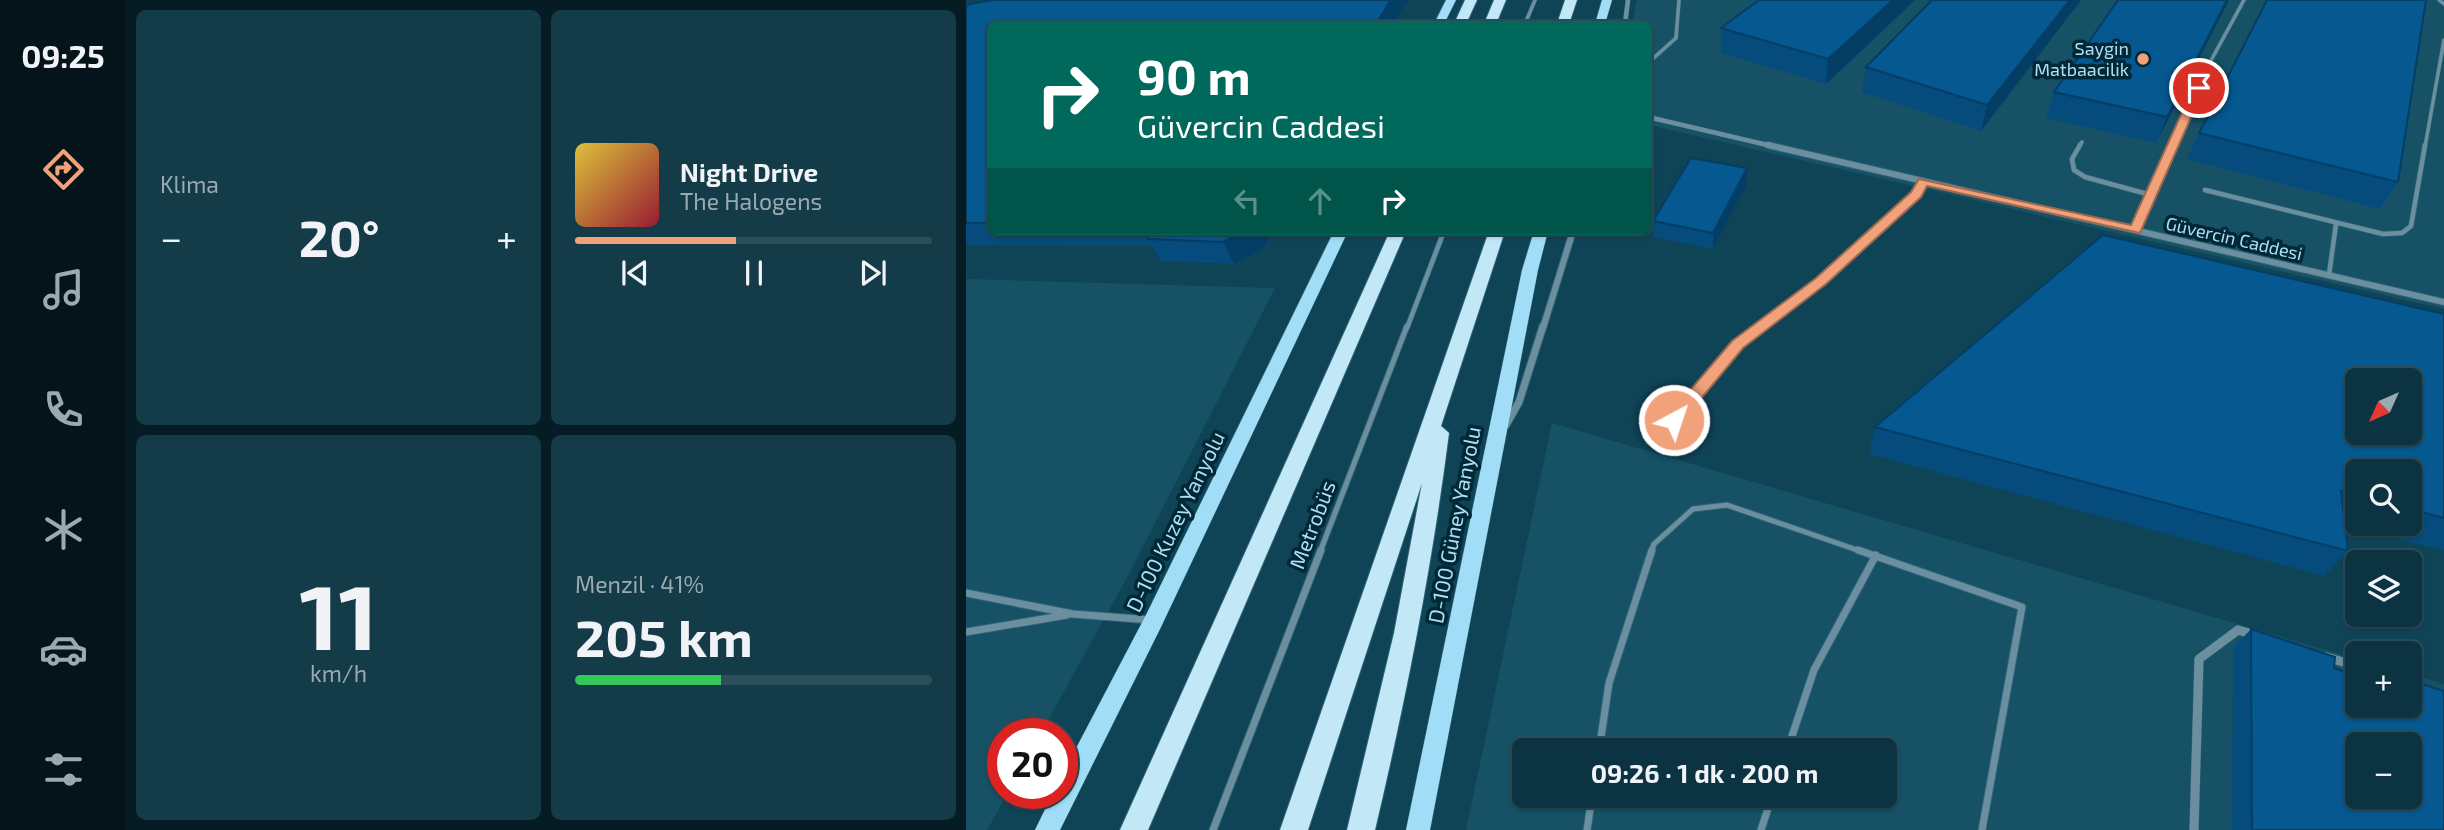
<!DOCTYPE html>
<html lang="tr">
<meta charset="utf-8">
<style>
:root{--surface:#0b3341;--page:#143b48;--text:#f1f3f6;--muted:#9aaab1;--line:#2b4e5a;--accent:#f1a27b}
body{margin:0;font-family:"Exo 2",sans-serif;background:var(--page);color:var(--text);height:100vh;display:flex;flex-direction:column;font-size:26px;white-space:nowrap}
*{box-sizing:border-box;margin:0}
p{font-size:23px;color:var(--muted)}
.icon{flex:none;width:38px;height:38px;fill:none;stroke:currentColor;stroke-width:2;stroke-linecap:round;stroke-linejoin:round}
.map{position:relative;flex:1;overflow:hidden}
.drawer{display:flex;flex-direction:column;gap:10px;padding:10px;background:#061c24;width:840px}
.drawer>*{flex:none}
.hud{position:absolute;left:21px;top:21px;width:665px;height:214px;border-radius:10px;box-shadow:0 2px 5px #0004,0 0 0 2px var(--line);background:#00695c;color:#fff;overflow:hidden}
.needle{width:46px;rotate:225deg}
.buttons{position:absolute;left:1379px;top:368px;display:grid;gap:14px}
.buttons a{display:grid;place-items:center;width:77px;height:77px;border-radius:10px;background:var(--surface);box-shadow:0 2px 5px #0004,0 0 0 2px var(--line);font-size:35px}
.speed{position:absolute;left:21px;top:718px;display:flex;gap:14px;font-size:35px;font-weight:700;text-align:center}
.speed>*{display:grid;place-content:center;width:91px;height:91px;border-radius:50%;background:var(--surface);box-shadow:0 2px 5px #0004,0 0 0 2px var(--line);line-height:1}
.speed .limit{border:10px solid #d22;background:#fff;color:#111}
.pin{position:absolute;display:grid;place-items:center;width:60px;height:60px;color:#fff;margin:-30px;border:4px solid #fff;border-radius:50%;box-shadow:0 2px 7px #0007}
.me{position:absolute;width:77px;margin:-38px;rotate:40deg;stroke-linejoin:round;filter:drop-shadow(0 0 5px #0008)}
.turn{display:flex;align-items:center;gap:24px;height:147px;padding:0 35px;font-size:32px}
.turn .icon{width:91px;height:91px;stroke-width:2.5}
.turn b{display:block;font-size:49px;line-height:60px}
.lanes{display:flex;align-items:center;height:66px;padding:0 35px;background:#0003;justify-content:center;gap:35px;direction:ltr}
.lanes .off{opacity:.35}
.big{font-size:52px;font-weight:700;line-height:1.1}
.drawer .tile{flex:1;display:flex;flex-direction:column;justify-content:center;gap:10px;min-width:0;padding:0 24px;border-radius:10px;background:var(--page)}
.drawer .dial{align-items:center;gap:0}
.dial b{font-size:91px;line-height:1}
.song{display:flex;align-items:center;gap:21px}
.cover{width:84px;height:84px;border-radius:10px;background:linear-gradient(135deg,hsl(50 70% 55%),hsl(350 70% 35%))}
.played{height:7px;border-radius:4px;background:linear-gradient(90deg,var(--accent) 45%,var(--line) 45%)}
.keys{display:flex;justify-content:space-around;direction:ltr}
.heat{display:flex;justify-content:space-between;align-items:center;font-size:38px;direction:ltr}
.charge{height:10px;border-radius:5px;background:linear-gradient(90deg,#34c759 41%,var(--line) 0)}
.drawer .tiles{flex:1;display:grid;gap:10px;grid-template-columns:repeat(2,1fr)}
.trip{position:absolute;left:546px;top:738px;width:385px;height:70px;border-radius:10px;background:var(--surface);box-shadow:0 2px 5px #0004,0 0 0 2px var(--line);font-weight:700;line-height:70px;text-align:center}
main{display:flex;flex:1;min-height:0}
.tab-bar{display:flex;flex-direction:column;width:126px;justify-content:space-around;align-items:center;background:#04141a;color:var(--muted)}
.tab-bar .icon{width:49px;height:49px}
.tab-bar .on{color:var(--accent)}
.tab-bar b{font-size:32px;color:var(--text)}
.map>svg:first-child{display:block}
.built{fill:#165166;fill-rule:evenodd}
.lines{fill:none;stroke-linecap:round;stroke-linejoin:round}
.service-far3-casing{stroke:#306376;stroke-width:4.5}
.service-far2-casing{stroke:#306376;stroke-width:6}
.service-far1-casing{stroke:#306376;stroke-width:7}
.service-casing{stroke:#306376;stroke-width:9}
.minor-far3-casing{stroke:#306376;stroke-width:5}
.minor-far2-casing{stroke:#306376;stroke-width:8}
.minor-far1-casing{stroke:#306376;stroke-width:9}
.minor-casing{stroke:#306376;stroke-width:10}
.primary-casing{stroke:#306376;stroke-width:1}
.trunk-casing{stroke:#306376;stroke-width:2}
.service-far3{stroke:#6b8f9f;stroke-width:3.5}
.service-far2{stroke:#6b8f9f;stroke-width:4.5}
.service-far1{stroke:#6b8f9f;stroke-width:5}
.service{stroke:#6b8f9f;stroke-width:7}
.minor-far3{stroke:#6b8f9f;stroke-width:4.5}
.minor-far2{stroke:#6b8f9f;stroke-width:6}
.minor-far1{stroke:#6b8f9f;stroke-width:7}
.minor{stroke:#6b8f9f;stroke-width:9}
.primary{fill:#a1ddf6;fill-rule:evenodd}
.trunk{fill:#c2e8f8;fill-rule:evenodd}
.wall{fill:#054c7c;fill-rule:evenodd}
.shaded-wall{fill:#043e65}
.building{fill:#065890;stroke:#043e65;stroke-width:2;fill-rule:evenodd}
.route{fill:#f1a27b;stroke:#9d6950;stroke-width:2}
.poi-dot{fill:#f1a27b;stroke:#002938;stroke-width:2.5}
.labels{text-anchor:middle;stroke-width:7;stroke-linejoin:round;paint-order:stroke}
.far-poi-label{font-size:18px;fill:#b3def1;stroke:#002938;text-anchor:end}
.far-street-label{font-size:18px;fill:#b3def1;stroke:#002938}
.street-label{font-size:21px;fill:#b3def1;stroke:#002938}
</style>
<main>
<nav class="tab-bar">
<b>09:25</b>
<svg class="icon on" aria-label="directions" viewBox="0 0 24 24"><path d="M12 3l9 9-9 9-9-9zM9 14v-3h6M13 9l2 2-2 2"/></svg>
<svg class="icon" aria-label="music" viewBox="0 0 24 24"><path d="M9 18V5l10-2v13"/><circle cx="6" cy="18" r="3"/><circle cx="16" cy="16" r="3"/></svg>
<svg class="icon" aria-label="phone" viewBox="0 0 24 24"><path d="M5 4h4l2 5-3 2q2 4 5 5l2-3 5 2v4C11 20 4 13 5 4z"/></svg>
<svg class="icon" aria-label="climate" viewBox="0 0 24 24"><path d="M12 3v18M4 7l16 10M4 17L20 7"/></svg>
<svg class="icon" aria-label="car" viewBox="0 0 24 24"><path d="M5 17H2v-5l4-1 3-4h7l3 4 3 1v5h-3M9 17h6M6 11h13"/><circle cx="7" cy="17" r="2"/><circle cx="17" cy="17" r="2"/></svg>
<svg class="icon" aria-label="filters" viewBox="0 0 24 24"><path d="M4 7h16M4 17h16"/><circle cx="9" cy="7" r="2"/><circle cx="15" cy="17" r="2"/></svg>
</nav>
<section class="drawer">
<div class="tiles">
<div class="tile"><p>Klima</p>
<div class="heat"><a>−</a><b class="big">20°</b><a>+</a></div>
</div>
<div class="tile">
<div class="song"><i class="cover"></i><div><b>Night Drive</b><p>The Halogens</p></div></div>
<div class="played"></div>
<div class="keys"><svg class="icon" aria-label="previous" viewBox="0 0 24 24"><path d="M18 5L8 12l10 7zM5 5v14"/></svg><svg class="icon" aria-label="pause" viewBox="0 0 24 24"><path d="M8 5v14M16 5v14"/></svg><svg class="icon" aria-label="next" viewBox="0 0 24 24"><path d="M6 5l10 7-10 7zM19 5v14"/></svg></div>
</div>
<div class="tile dial"><b>11</b><p>km/h</p></div>
<div class="tile"><p>Menzil · 41%</p><b class="big">205 km</b><div class="charge"></div></div>
</div>
</section>
<div class="map">
<svg width="1478" height="830" viewBox="0 0 1478 830">
<rect width="100%" height="100%" fill="#0f4457"/>
<path class="built" d="M671,0H1478V309L683,125L682,24H666Z
M0,279L309,288L163,574L75,733H37V793H42L21,830H0Z
M586,423L1391,659V705H1444V674L1478,684V830H500ZM1391,744H1444V796H1391ZM558,751H919V796H558Z"/>
<g class="lines">
<g class="service-far3-casing">
<path id="service-far3" d="M1473,0L1478,4
M559,24L569,0
M682,63L710,38L713,0
M1113,147L1116,142
M1206,147L1242,66L1278,0
M1459,147L1478,40"/>
</g>
<g class="service-far2-casing">
<path id="service-far2" d="M1114,145L1106,159L1108,170L1119,177L1185,195
M1239,190L1417,234L1436,233L1445,226L1459,145
M1169,230L1207,145
M1363,275L1370,224
M441,328L478,231
M793,328L855,281L950,194L957,181"/>
</g>
<g class="service-far1-casing">
<path id="service-far1" d="M708,420L771,344L795,326
M354,552L441,326
M685,552L688,544L727,509L761,505L897,552"/>
</g>
<g class="service-casing">
<path id="service" d="M892,550L1056,607L1016,830
M0,593L107,614L185,620
M0,632L101,615
M633,751L643,683L686,550
M821,751L848,670L910,555
M247,830L355,550
M621,830L626,796
M795,830L806,796"/>
</g>
<g class="minor-far3-casing">
<path id="minor-far3" d="M659,24L662,0
M682,117L810,147"/>
</g>
<g class="minor-far2-casing">
<path id="minor-far2" d="M802,145L1478,302
M577,328L607,231"/>
</g>
<g class="minor-far1-casing">
<path id="minor-far1" d="M540,425L553,402L577,326"/>
</g>
<g class="minor-casing">
<path id="minor" d="M1360,657L1391,666
M1228,830L1233,659L1272,630L1289,635"/>
</g>
<g class="primary-casing">
<path id="primary" d="M480,0H490L478,24H468Z
M636,0H646L639,24H629Z
M368,231H382L195,627L94,830H69L87,793H96V775L181,613Z
M568,231H582L572,270L464,830H440L556,270Z"/>
</g>
<g class="trunk-casing">
<path id="trunk" d="M499,0H511L500,24H488Z
M528,0H540L530,24H518Z
M599,0H611L603,24H591Z
M424,231H440L182,830H154Z
M523,231H539L475,426L483,433C466,567 440,699 409,830H381L428,633L456,483L342,830H314Z"/>
</g>
<use href="#service-far3" class="service-far3"/>
<use href="#service-far2" class="service-far2"/>
<use href="#service-far1" class="service-far1"/>
<use href="#service" class="service"/>
<use href="#minor-far3" class="minor-far3"/>
<use href="#minor-far2" class="minor-far2"/>
<use href="#minor-far1" class="minor-far1"/>
<use href="#minor" class="minor"/>
<use href="#primary" class="primary"/>
<use href="#trunk" class="trunk"/>
</g>
<path class="wall" d="M793,0H949L860,84L755,53V28Z
M1115,0L1015,131L896,92L900,67Z
M1263,0L1190,143L1080,118L1088,92Z
M0,7L24,24V231H307L297,249L268,264L195,261L186,246L0,245Z
M1233,133L1432,182L1414,209L1221,159Z
M781,184L747,249L688,237L687,221Z
M1478,314V551L1379,524L1382,551L1358,576L903,454L909,427ZM1391,471H1444V523H1391Z
M1285,629L1368,668L1381,673L1391,664V705L1478,830H1266L1267,648Z"/>
<path class="shaded-wall" d="M425,0H442L427,24H410Z
M927,0H949L860,84L862,59Z
M1104,0H1115L1015,131L1021,105Z
M1261,0H1263L1190,143L1201,117Z
M781,168V184L747,249V233Z
M278,231H307L297,249L268,264L257,242Z"/>
<path class="building" d="M27,0H425L410,24H24V223H0V7L4,4Z
M793,0H927L862,59L755,28Z
M966,0H1104L1021,105L900,67Z
M1152,0H1261L1201,117L1088,92Z
M1301,0H1460L1432,182L1233,133Z
M725,158L781,168L747,233L687,221Z
M181,231H278L257,242L182,239Z
M1137,235L1478,314V518L1444,509V471H1391V495L1375,491L1382,551L909,427ZM1391,380H1444V432H1391Z
M1285,629L1369,657L1368,668L1391,676V705H1444V680L1478,691V830H1286ZM1391,744H1444V796H1391Z"/>
<path class="route" d="M1233,84L1238,88L1174,233L961,186L955,197L860,284L777,348L714,424H702V416L766,341L850,278L945,192L953,179L1165,225L1227,88Z"/>
<circle class="poi-dot" cx="1177" cy="59" r="7"/>
<g class="labels">
<g class="far-poi-label">
<text x="1163" y="55">Saygin<tspan x="1163" dy="21">Matbaacilik</tspan></text>
</g>
<g class="far-street-label">
<text transform="translate(1268 239) rotate(13)" y="6">Güvercin Caddesi</text>
</g>
<g class="street-label">
<text transform="translate(210 522) rotate(-64)" y="7">D-100 Kuzey Yanyolu</text>
<text transform="translate(347 525) rotate(-69)" y="7">Metrobüs</text>
<text transform="translate(489 525) rotate(-79)" y="7">D-100 Güney Yanyolu</text>
</g>
</g>
</svg>
<div class="buttons">
<a><svg class="needle" viewBox="-14 -14 28 28"><path d="M0-13l5 13h-10z" fill="#e53935"/><path d="M0 13l5-13h-10z" fill="#9aaab1"/></svg></a>
<a><svg class="icon" aria-label="search" viewBox="0 0 24 24"><circle cx="10" cy="10" r="6"/><path d="M15 15l6 6"/></svg></a>
<a><svg class="icon" aria-label="layers" viewBox="0 0 24 24"><path d="M12 4l9 5-9 5-9-5zM3 14l9 5 9-5"/></svg></a>
<a>+</a>
<a>−</a>
</div>
<div class="speed"><div class="limit">20</div></div>
<div class="pin" style="left:1233px;top:88px;background:#d93025"><svg class="icon" aria-label="arrive" viewBox="0 0 24 24"><path d="M6 21V4h12l-3 4 3 4H6"/></svg></div>
<svg class="me" style="left:708px;top:420px" viewBox="-20 -20 40 40"><circle r="17" fill="#f1a27b" stroke="#fff" stroke-width="3"/><path d="M0-11L8 9 0 5-8 9z" fill="#fff"/></svg>
<div class="trip">09:26 · 1 dk · 200 m</div>
<div class="hud">
<div class="turn"><svg class="icon" aria-label="right" viewBox="0 0 24 24"><path d="M7 20v-9h11M14 6l5 5-5 5"/></svg><div><b>90 m</b>Güvercin Caddesi</div></div>
<div class="lanes"><svg class="icon off" aria-label="left" viewBox="0 0 24 24"><path d="M17 20v-9H6M10 6l-5 5 5 5"/></svg><svg class="icon off" aria-label="ahead" viewBox="0 0 24 24"><path d="M12 20V5M6 11l6-6 6 6"/></svg><svg class="icon" aria-label="right" viewBox="0 0 24 24"><path d="M7 20v-9h11M14 6l5 5-5 5"/></svg></div>
</div>
</div>
</main>
